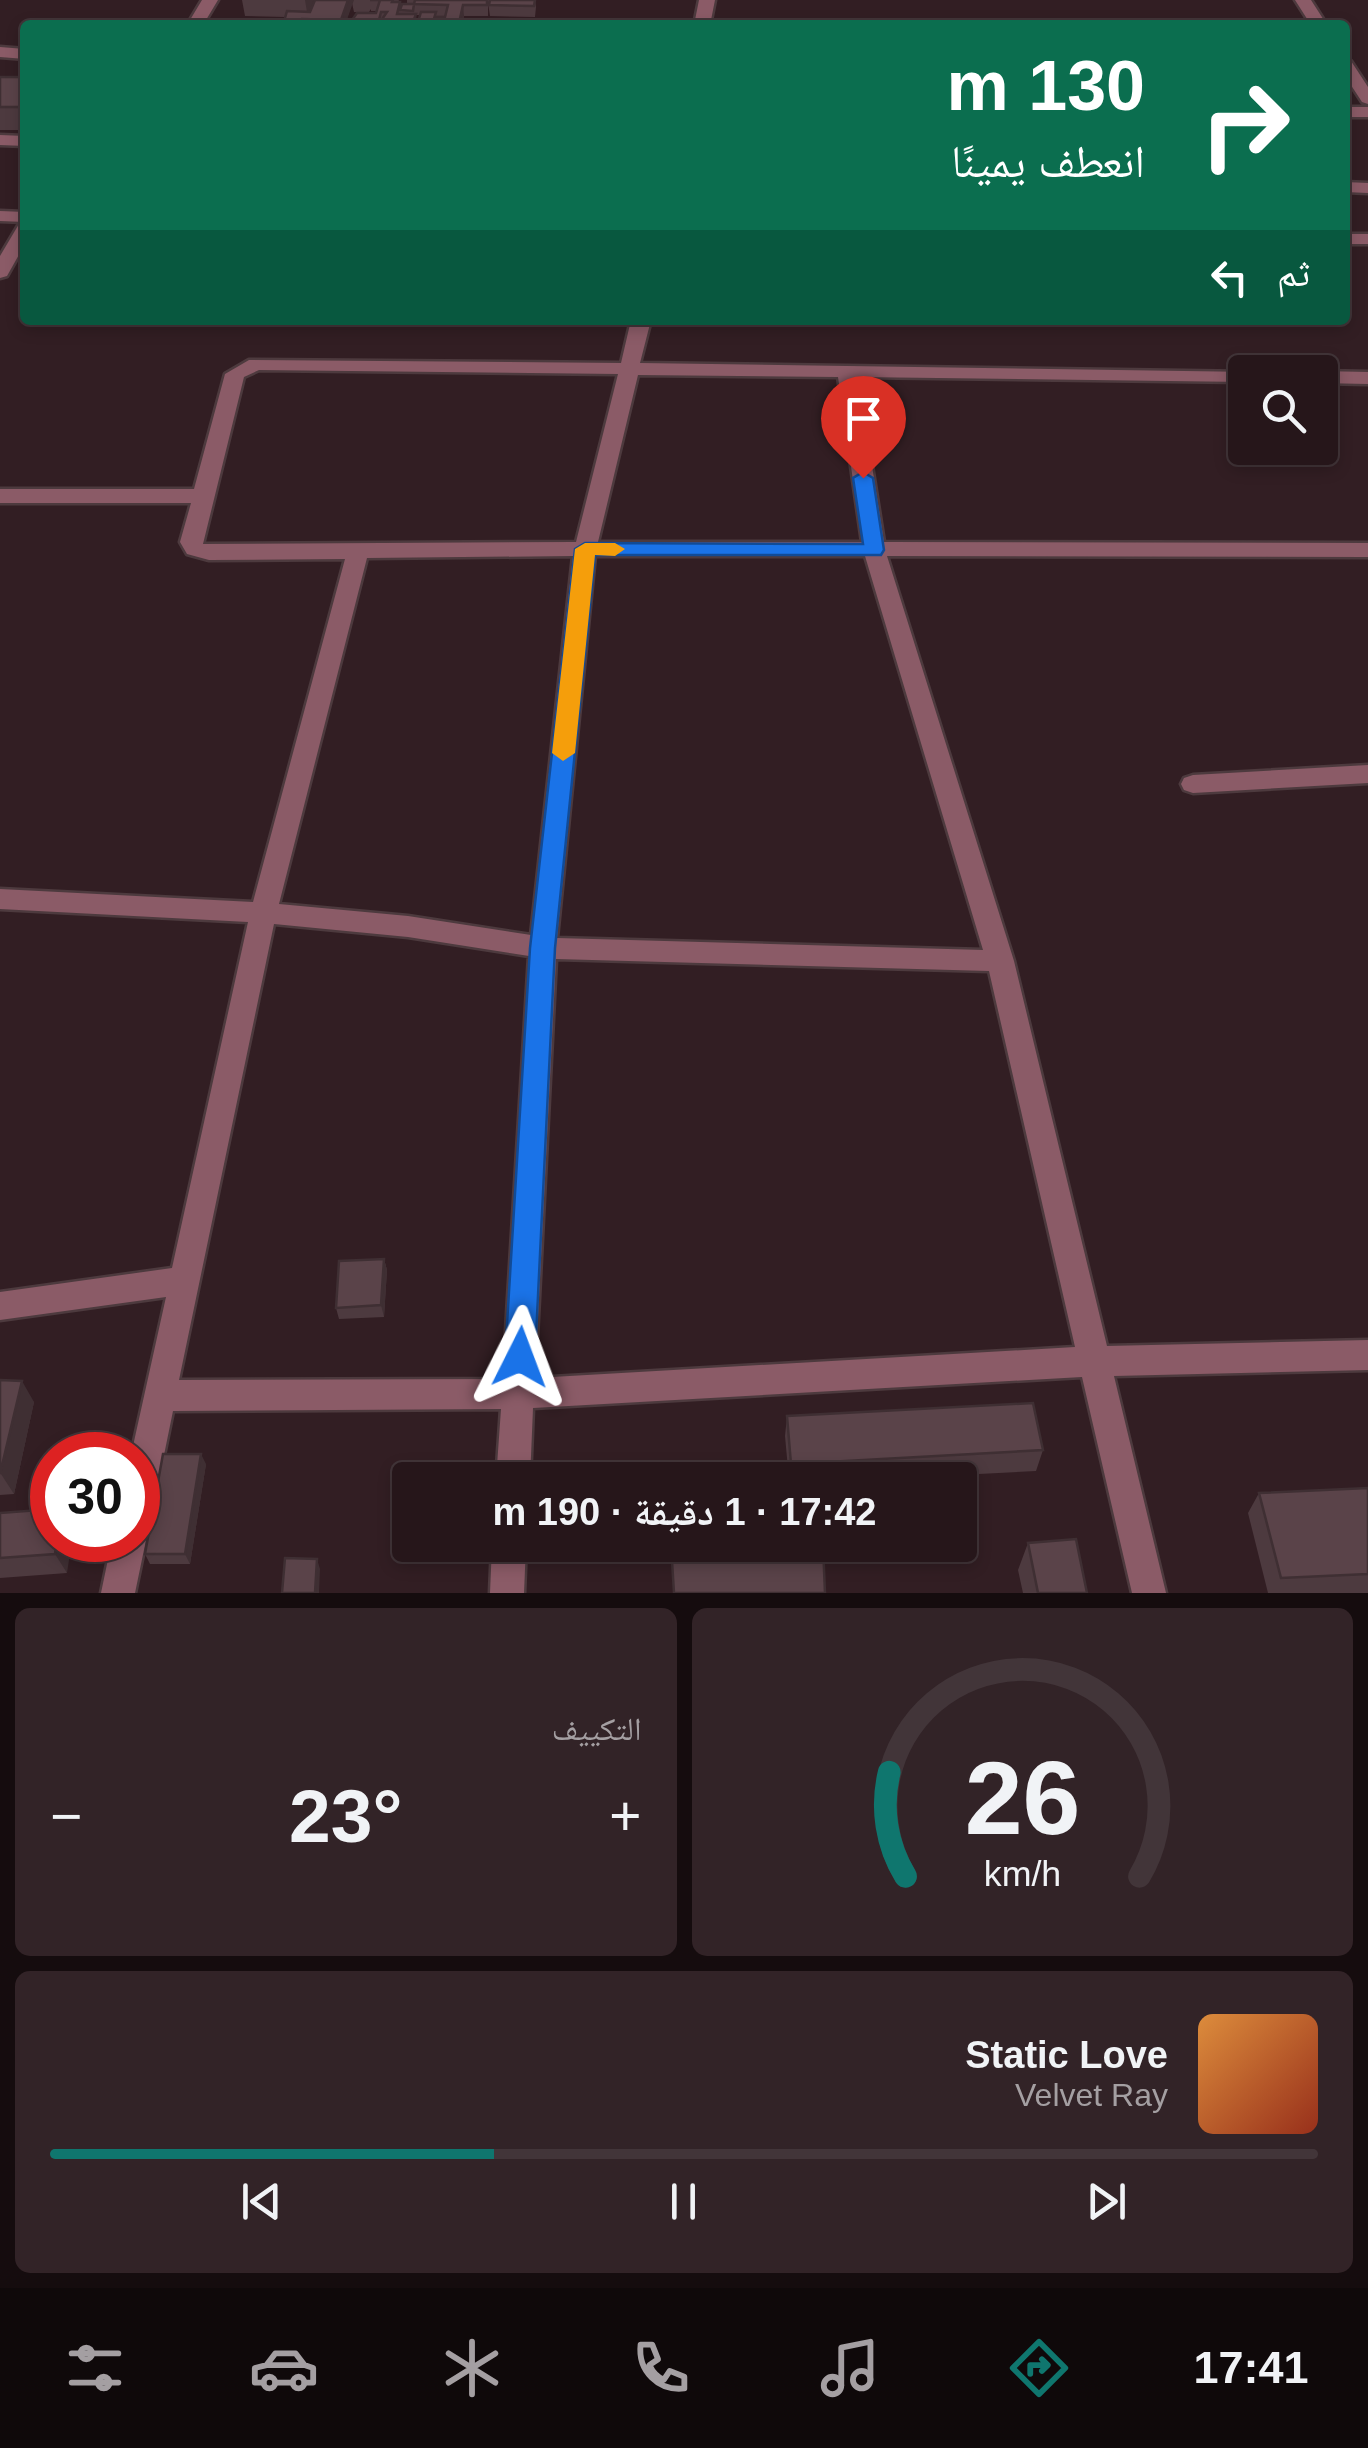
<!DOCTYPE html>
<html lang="ar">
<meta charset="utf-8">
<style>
:root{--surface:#26161a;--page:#322327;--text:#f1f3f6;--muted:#a49fa2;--line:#423539;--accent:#0f766e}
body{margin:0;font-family:Arial,"Noto Naskh Arabic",sans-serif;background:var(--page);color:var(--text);direction:rtl;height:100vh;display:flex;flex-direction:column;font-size:38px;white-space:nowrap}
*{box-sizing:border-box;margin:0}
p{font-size:32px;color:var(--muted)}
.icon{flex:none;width:55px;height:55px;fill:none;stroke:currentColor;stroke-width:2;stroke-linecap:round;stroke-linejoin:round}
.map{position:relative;height:1593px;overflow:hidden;direction:ltr}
.drawer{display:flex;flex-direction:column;gap:15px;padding:15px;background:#150c0e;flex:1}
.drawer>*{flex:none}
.top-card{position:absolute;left:20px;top:20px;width:1330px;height:305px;border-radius:10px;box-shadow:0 5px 15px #0003,0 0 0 2px var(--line);direction:rtl;background:#0b6e4f;color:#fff;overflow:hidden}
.tools{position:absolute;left:1228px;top:355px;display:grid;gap:20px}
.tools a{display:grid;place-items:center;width:110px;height:110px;border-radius:10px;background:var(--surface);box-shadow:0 5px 15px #0003,0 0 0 2px var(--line);font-size:50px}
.speed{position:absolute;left:30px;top:1432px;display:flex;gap:20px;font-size:50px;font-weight:700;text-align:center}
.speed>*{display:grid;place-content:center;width:130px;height:130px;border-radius:50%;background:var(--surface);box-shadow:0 5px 15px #0003,0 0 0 2px var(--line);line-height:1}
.speed .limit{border:15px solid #d22;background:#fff;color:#111}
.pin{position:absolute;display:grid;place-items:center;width:85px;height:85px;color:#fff;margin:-102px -42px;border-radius:50% 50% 50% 0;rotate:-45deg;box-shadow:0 0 10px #0007}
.pin .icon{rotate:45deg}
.me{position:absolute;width:110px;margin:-55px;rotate:3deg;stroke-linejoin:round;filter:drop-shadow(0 0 8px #0008)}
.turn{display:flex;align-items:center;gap:35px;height:210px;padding:0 40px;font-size:45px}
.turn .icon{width:130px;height:130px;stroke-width:2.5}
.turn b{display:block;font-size:70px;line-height:85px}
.then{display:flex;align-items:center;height:95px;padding:0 40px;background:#0003;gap:20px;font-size:38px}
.big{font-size:75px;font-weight:700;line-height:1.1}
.drawer .tile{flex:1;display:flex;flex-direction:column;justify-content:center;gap:15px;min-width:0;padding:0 35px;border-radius:15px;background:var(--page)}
.drawer .dial{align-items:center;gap:0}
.dial svg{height:260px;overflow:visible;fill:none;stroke:var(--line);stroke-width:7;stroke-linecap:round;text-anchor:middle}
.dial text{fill:var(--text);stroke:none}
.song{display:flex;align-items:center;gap:30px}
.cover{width:120px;height:120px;border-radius:15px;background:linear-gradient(135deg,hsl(30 70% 55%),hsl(10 70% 35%))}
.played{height:10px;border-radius:5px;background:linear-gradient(90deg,var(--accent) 35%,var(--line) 35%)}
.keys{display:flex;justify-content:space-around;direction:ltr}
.heat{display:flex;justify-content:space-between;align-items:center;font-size:55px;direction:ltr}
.drawer .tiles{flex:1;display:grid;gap:15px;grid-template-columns:1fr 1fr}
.tile:last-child{grid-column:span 2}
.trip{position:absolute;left:392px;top:1462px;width:585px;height:100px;border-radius:10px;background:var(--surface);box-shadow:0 5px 15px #0003,0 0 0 2px var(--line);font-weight:700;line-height:100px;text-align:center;direction:rtl}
.dock{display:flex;height:160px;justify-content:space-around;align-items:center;background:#0f090a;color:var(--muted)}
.dock .icon{width:70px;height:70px}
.dock .selected{color:var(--accent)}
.dock b{font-size:45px;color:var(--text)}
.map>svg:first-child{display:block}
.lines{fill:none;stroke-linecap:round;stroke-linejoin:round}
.minor-casing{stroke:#4d3a3e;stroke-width:5}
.minor{fill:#8b5b67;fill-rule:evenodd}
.wall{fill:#4d3a3f}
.shaded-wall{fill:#3f2f33}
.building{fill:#5a4349;stroke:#3f2f33;stroke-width:2.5}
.route{fill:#1a73e8;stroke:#114b97;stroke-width:2.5}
.slow{fill:#f59e0b}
</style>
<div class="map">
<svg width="1368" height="1593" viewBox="0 0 1368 1593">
<rect width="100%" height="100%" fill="#321e23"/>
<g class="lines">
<g class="minor-casing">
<path id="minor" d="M202,0H218L203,25H187Z
M699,0H715L710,25H694Z
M1295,0H1311L1327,25H1311Z
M0,47L25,49V59L0,57Z
M1345,59L1351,61L1368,87V104L1362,102L1345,76Z
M1345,107H1368V117H1345Z
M0,135L25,136V146L0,145Z
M1345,182L1368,183V193L1345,192Z
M0,211L25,212V222L0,221Z
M25,223V244L7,276L0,278V256L19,224Z
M1345,234H1368V244H1345Z
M631,320H651L640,363L1252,372H1245V382L858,377L884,542L1368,543V557L887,556L1014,961L1107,1346L1368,1340V1370L1114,1376L1166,1593H1132L1082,1377L533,1408L530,1480H496L501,1409L173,1411L155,1499L150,1511L138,1516V1455H131L166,1297L0,1320V1292L172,1268L248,922L0,909V889L253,902L345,559L209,560L187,554L180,542L191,503H0V489H194L225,374L249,360L621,363ZM259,370L618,374L576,542L203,544L244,377ZM638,375L838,377L862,542H598ZM573,556L531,935L408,916L279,904L367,558ZM595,556H865L983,950L557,938ZM274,924L408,937L529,956L503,1379L179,1380ZM556,959L989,971L1075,1347L535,1378Z
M1320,371L1368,372V384L1320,383V372H1314Z
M1368,765V783L1193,793L1184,790L1181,784L1184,778L1193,775Z
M138,1526L146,1540L135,1593H101L112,1540H138Z
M492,1545H526L524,1593H490Z"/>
</g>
<use href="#minor" class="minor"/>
</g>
<path class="wall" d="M242,0H399L398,2H400L401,8L414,4V3H407V0H535L536,7L535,17L490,16L488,3V16H464L462,25H419L420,15H416L417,25H352V20L376,13V11H371V9L369,12H354L352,3L345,25H283L285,17L245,16Z
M0,77H25V130H0Z
M384,1259L387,1270L384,1317L339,1319L336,1308Z
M0,1380L34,1402L14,1494L0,1495Z
M787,1416L1043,1450L1036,1471L862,1480H789L785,1436Z
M206,1464L190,1564H150L145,1554Z
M1368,1488V1593H1268L1248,1513L1259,1493Z
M52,1509L67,1573L0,1578V1513Z
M1028,1543L1087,1593H1023L1018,1570Z"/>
<path class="shaded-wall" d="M305,0H315L308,18Z
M348,0H354L345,25H342L341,20Z
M463,5L464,16L462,25H459Z
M384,1259L387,1270L384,1317L381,1305Z
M22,1381L34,1402L14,1494L1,1474Z
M201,1454L206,1464L190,1564L185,1554Z
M57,1540H72L67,1573L55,1554Z
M317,1559L320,1569L319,1593H315Z"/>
<path class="building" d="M315,0H348L341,20L302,19L301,25H283L287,11L310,12Z
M370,0H393L392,2H400L397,14H416L412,25H378L387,12H381L379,20H352L357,13H376L380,0Z
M415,0H487V5H463L459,23H435L437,17H445L448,5L414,4Z
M490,0H535L534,6L489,5Z
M402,4H414L413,11L400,10Z
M421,12H436L433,22H418Z
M354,22H366L364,25H352Z
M0,77H25V107H0Z
M384,1259L381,1305L336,1308L339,1261Z
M0,1380L22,1381L0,1474Z
M1033,1403L1043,1450L791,1464L787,1416Z
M163,1454H201L185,1554H145Z
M1368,1488V1574L1281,1578L1259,1493Z
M52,1509V1540H57L55,1554L0,1558V1513Z
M1076,1539L1087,1593H1038L1028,1543Z
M671,1545H823L825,1593H674Z
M285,1558L317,1559L315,1593H282Z"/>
<path class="route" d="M863,472L873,478L884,550L881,555H595L555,948L535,1357L530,1367L520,1371L510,1367L505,1357L530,948L575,549L585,543L863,544L853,478Z"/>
<path class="slow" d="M585,543H615L625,549L615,556L595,555L575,753L563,761L552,753L575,549Z"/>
</svg>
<div class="tools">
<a><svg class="icon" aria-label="search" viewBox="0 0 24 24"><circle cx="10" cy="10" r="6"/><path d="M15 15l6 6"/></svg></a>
</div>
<div class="speed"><div class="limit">30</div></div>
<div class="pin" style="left:863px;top:478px;background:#d93025"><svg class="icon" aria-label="arrive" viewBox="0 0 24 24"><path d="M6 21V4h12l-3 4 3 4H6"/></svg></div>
<svg class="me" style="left:520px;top:1357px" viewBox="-20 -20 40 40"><path d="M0-17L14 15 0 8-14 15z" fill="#1a73e8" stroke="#fff" stroke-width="4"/></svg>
<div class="trip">17:42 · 1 دقيقة · 190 m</div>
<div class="top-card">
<div class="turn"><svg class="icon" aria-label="right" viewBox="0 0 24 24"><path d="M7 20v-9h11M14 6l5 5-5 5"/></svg><div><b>130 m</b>انعطف يمينًا</div></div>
<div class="then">ثم<svg class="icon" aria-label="left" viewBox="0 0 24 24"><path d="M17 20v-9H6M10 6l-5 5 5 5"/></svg></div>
</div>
</div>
<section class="drawer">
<div class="tiles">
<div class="tile dial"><svg viewBox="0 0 100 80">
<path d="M14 69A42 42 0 1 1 86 69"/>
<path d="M14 69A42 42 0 0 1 9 37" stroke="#0f766e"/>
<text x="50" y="56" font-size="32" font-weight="700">26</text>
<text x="50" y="72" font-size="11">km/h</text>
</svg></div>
<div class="tile"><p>التكييف</p>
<div class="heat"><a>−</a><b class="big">23°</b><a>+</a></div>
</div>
<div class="tile">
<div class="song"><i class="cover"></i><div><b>Static Love</b><p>Velvet Ray</p></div></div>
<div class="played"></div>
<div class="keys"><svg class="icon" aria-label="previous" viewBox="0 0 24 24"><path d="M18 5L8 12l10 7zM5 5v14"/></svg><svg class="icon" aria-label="pause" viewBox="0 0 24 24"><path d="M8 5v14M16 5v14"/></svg><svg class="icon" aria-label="next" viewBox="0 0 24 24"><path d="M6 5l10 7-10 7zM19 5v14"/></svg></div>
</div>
</div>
</section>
<nav class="dock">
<b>17:41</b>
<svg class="icon selected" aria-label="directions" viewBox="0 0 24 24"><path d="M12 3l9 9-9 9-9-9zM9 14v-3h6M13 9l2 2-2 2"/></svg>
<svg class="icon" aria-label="music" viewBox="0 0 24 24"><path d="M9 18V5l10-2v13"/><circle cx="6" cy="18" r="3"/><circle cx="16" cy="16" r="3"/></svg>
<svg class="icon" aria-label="phone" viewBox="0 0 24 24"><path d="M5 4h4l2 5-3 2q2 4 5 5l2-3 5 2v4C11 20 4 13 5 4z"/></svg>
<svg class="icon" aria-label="climate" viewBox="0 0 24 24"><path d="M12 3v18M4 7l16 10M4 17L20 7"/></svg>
<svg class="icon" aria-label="car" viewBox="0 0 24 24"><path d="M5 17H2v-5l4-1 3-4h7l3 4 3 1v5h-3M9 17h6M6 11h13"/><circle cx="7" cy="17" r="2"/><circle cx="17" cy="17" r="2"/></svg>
<svg class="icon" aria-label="filters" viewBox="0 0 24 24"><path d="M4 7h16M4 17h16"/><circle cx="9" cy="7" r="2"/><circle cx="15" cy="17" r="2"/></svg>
</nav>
